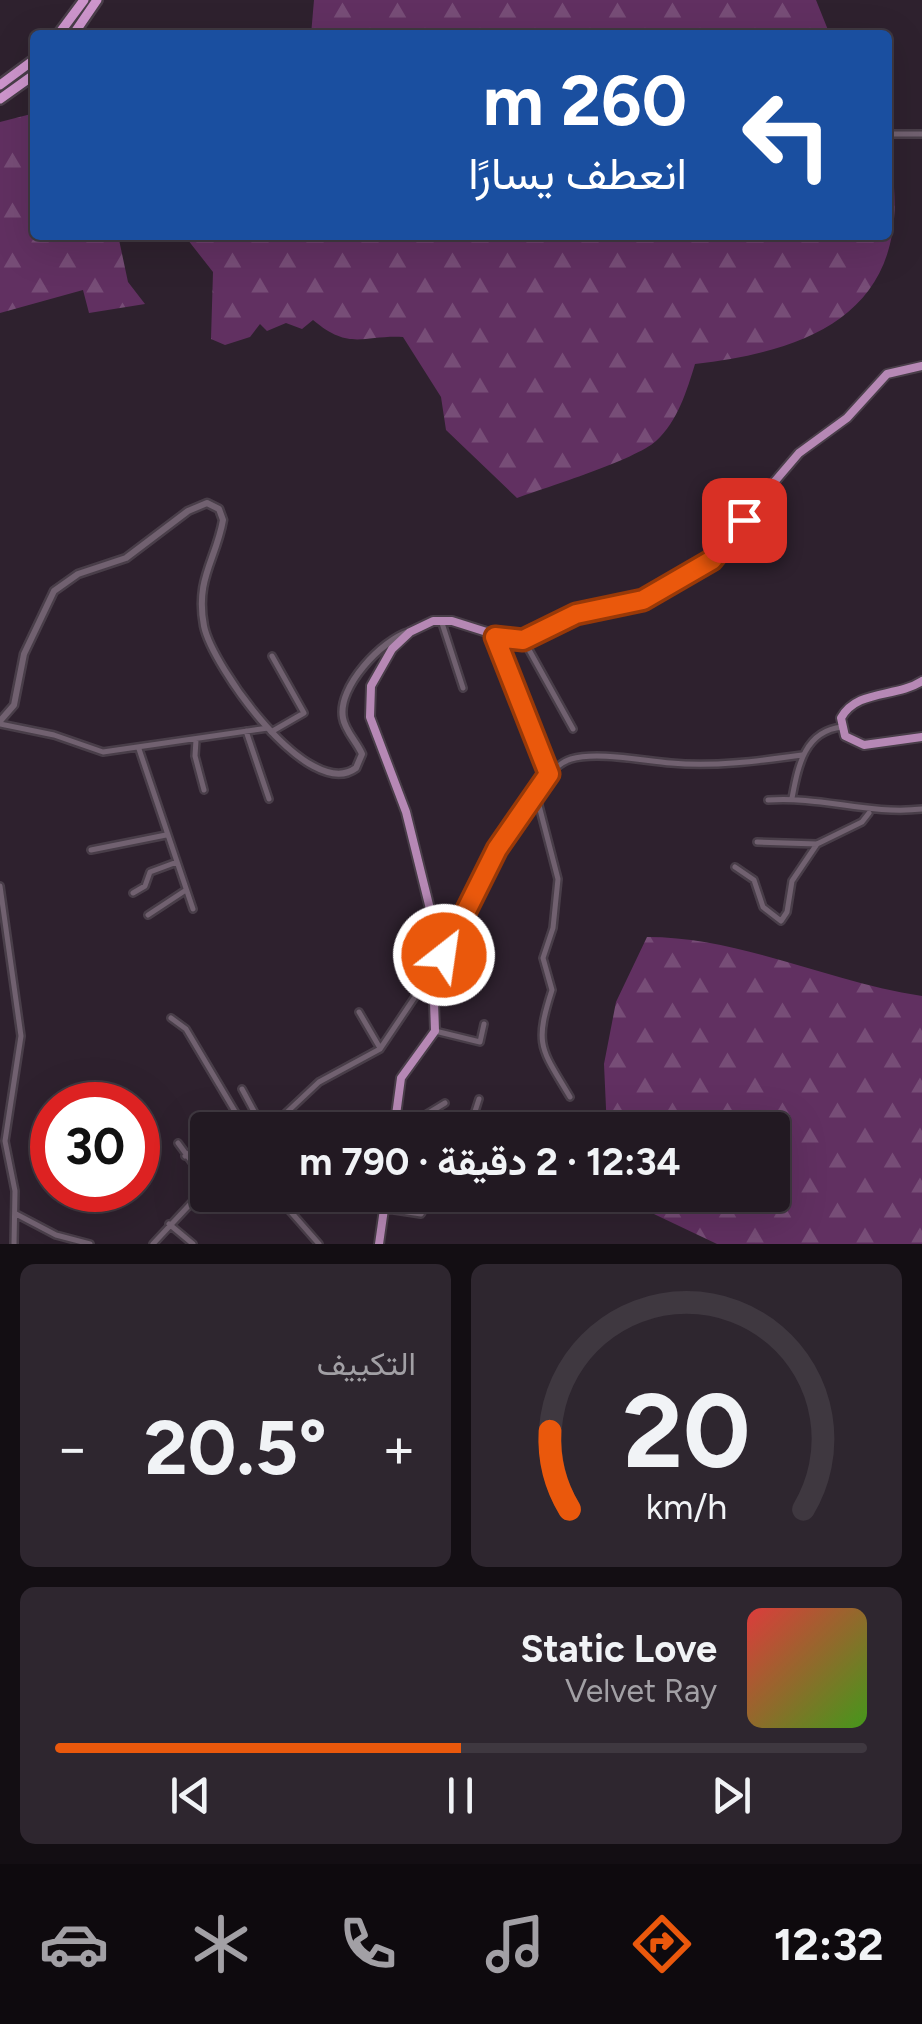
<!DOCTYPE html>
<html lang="ar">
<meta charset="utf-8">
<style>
:root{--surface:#221922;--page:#2e262f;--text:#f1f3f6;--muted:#a2a0a5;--line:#3f3840;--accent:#ea580c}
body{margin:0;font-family:Figtree,Vazirmatn,sans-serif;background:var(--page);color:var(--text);direction:rtl;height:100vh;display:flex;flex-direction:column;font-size:38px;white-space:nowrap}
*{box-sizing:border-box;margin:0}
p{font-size:32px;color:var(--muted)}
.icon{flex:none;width:55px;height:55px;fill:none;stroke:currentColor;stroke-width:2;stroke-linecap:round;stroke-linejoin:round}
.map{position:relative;height:1244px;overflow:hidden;direction:ltr}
.drawer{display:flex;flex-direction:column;gap:20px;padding:20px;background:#130e13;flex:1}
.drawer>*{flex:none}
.top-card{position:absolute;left:30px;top:30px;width:862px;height:210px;border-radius:10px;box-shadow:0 10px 40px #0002,0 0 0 2px var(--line);direction:rtl;background:#1a4fa0;color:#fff;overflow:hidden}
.speed{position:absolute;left:30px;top:1082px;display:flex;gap:20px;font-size:50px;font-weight:700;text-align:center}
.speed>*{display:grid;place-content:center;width:130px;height:130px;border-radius:50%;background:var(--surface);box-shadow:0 10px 40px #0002,0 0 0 2px var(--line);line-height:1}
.speed .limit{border:15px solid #d22;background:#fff;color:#111}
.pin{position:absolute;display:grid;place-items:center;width:85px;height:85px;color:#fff;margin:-42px;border-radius:20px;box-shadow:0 5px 15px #0006}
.me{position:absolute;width:110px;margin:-55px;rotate:30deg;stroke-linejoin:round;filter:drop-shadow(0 0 8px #0008)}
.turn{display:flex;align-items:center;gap:35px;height:210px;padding:0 40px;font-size:45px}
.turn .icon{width:130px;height:130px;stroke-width:2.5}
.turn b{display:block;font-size:70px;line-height:85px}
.big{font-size:75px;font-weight:700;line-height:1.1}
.drawer .widget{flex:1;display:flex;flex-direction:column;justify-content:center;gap:15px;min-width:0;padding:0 35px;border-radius:15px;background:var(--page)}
.drawer .dial{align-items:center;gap:0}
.dial svg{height:260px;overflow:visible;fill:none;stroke:var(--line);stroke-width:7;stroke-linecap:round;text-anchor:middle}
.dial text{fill:var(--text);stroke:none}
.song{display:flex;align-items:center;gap:30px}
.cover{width:120px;height:120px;border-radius:15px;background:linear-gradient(135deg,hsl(0 70% 55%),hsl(100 70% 35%))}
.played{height:10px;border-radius:5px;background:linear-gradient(90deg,var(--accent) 50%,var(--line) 50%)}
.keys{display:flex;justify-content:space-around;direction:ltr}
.heat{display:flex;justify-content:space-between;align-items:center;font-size:55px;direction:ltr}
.drawer .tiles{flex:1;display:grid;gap:20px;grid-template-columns:1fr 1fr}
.widget:last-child{grid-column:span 2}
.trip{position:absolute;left:190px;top:1112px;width:600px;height:100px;border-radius:10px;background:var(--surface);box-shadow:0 10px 40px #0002,0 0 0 2px var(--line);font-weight:700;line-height:100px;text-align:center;direction:rtl}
.tab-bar{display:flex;height:160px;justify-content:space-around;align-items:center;background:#0e0a0e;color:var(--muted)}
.tab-bar .icon{width:70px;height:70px}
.tab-bar .selected{color:var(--accent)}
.tab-bar b{font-size:45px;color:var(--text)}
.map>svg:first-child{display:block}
.forest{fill:url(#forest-firs)}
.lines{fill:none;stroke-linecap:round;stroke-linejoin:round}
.minor-casing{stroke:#493e49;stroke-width:10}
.secondary-casing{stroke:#493e49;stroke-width:11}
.primary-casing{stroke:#493e49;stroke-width:12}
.trunk-casing{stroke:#493e49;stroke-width:14}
.minor{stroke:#716170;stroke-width:5}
.secondary{stroke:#716170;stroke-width:6}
.primary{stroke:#b688b5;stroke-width:8}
.trunk{stroke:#cd95cc;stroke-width:9}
.route-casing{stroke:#983908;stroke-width:25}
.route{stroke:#ea580c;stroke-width:18}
</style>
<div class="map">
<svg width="922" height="1244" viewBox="0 0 922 1244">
<defs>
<pattern id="forest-firs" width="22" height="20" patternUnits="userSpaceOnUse" patternTransform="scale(2.5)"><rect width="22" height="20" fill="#613061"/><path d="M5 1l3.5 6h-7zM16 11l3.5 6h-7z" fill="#774d77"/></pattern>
</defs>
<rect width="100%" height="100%" fill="#2e212e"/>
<path class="forest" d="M314,0H816L830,35H311Z
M35,113V235H118L128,282L145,304L89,313L83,290L0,313V122Z
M888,146C922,305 820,350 695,364C687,390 678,421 656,441C635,460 547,487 517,498L446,430L441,397L403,337C362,335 350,351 313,320L302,329L286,323L267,331L260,324L250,337L225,345L211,339L213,272L184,235H888Z
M647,937C741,937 829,982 922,996V1244H717L616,1196L772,1195V1130H607L604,1064L616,1002Z"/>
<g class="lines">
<g class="minor-casing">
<path id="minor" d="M888,134H922
M441,620L463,688
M495,637L549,773
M523,639L573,729
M0,724L54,735L103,752L268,728
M246,731L269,799
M271,732L304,713L272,656
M196,740L195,756L204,790
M139,749L193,909
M536,794L558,879L553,928L543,958L552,990C534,1046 541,1048 570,1097
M792,798C798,767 804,731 842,727
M768,800C821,796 869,815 922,809
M757,842L817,844L862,822L869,813
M91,850L166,835
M735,867L754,880L763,907L781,921L787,912L792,881L817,844
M0,886L21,1036L5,1141L15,1191L14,1244
M133,893L145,886L150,872L177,862
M148,915L186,890
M461,928L476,938L486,965
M434,970C464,925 525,773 571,759C597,751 644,761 671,763C714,767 759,761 802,755
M359,1012L380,1048
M171,1018L186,1029L246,1130
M435,1031L480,1042L484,1024
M242,1089L264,1130
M394,1123L422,1117L445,1103
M227,1130L241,1122
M268,1130L319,1082L380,1049L431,973
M469,1130L479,1099
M178,1143L208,1184
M185,1156L208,1142
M276,1195L319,1244
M388,1209L421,1214L428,1201
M387,1210L406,1195
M16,1214L56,1235L90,1244
M169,1224L193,1244
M153,1244L208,1185"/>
</g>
<g class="secondary-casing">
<path id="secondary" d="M0,721L14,705L24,654L54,591L78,574L126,558L188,511L207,503L219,509L223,520C216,560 195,579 204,626C212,666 309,803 356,768L362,754C357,742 345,731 343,718C337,687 382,640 409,632"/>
</g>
<g class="primary-casing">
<path id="primary" d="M922,681C896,698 857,689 841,718L845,736L864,745L922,737
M394,1130L401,1078L435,1031L431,913L406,812L370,717L371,686L392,649L410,632L433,621H452L515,641L576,615L630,605L701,568L799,453L847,418L887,374L922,366
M379,1244L386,1195"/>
</g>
<g class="trunk-casing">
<path id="trunk" d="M58,35L84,0
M73,35L97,0
M0,85L35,59
M0,99L35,74"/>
</g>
<use href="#minor" class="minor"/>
<use href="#secondary" class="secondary"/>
<use href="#primary" class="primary"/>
<use href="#trunk" class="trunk"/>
</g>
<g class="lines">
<g class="route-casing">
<path id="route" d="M444,955L497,849L549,774L495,637L523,640L576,614L643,600L712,560L744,520"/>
</g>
<use href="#route" class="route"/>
</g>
</svg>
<div class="speed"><div class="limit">30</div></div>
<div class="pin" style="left:744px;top:520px;background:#d93025"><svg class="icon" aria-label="arrive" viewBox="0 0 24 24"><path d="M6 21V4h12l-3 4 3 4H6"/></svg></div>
<svg class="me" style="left:444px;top:955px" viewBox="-20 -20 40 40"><circle r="17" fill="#ea580c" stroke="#fff" stroke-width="3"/><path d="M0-11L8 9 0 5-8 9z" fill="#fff"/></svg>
<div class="trip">12:34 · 2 دقيقة · 790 m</div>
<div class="top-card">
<div class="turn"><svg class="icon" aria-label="left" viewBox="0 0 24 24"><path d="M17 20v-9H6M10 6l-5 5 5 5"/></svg><div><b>260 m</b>انعطف يسارًا</div></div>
</div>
</div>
<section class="drawer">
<div class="tiles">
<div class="widget dial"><svg viewBox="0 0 100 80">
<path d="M14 69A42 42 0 1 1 86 69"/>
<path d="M14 69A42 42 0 0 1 8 45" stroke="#ea580c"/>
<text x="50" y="56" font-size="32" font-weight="700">20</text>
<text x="50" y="72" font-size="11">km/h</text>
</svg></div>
<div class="widget"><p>التكييف</p>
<div class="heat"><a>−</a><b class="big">20.5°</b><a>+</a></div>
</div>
<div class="widget">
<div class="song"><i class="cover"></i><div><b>Static Love</b><p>Velvet Ray</p></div></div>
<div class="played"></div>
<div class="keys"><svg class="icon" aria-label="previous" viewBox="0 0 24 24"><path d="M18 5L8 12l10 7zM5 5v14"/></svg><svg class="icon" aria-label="pause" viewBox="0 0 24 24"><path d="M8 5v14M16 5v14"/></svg><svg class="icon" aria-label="next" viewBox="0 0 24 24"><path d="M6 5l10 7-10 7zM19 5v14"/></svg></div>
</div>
</div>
</section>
<nav class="tab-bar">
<b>12:32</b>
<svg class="icon selected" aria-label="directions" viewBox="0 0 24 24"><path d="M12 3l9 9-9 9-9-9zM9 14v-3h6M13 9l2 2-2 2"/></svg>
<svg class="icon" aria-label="music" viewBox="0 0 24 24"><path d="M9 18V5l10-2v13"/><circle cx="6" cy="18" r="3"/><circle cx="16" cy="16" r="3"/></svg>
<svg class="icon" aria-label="phone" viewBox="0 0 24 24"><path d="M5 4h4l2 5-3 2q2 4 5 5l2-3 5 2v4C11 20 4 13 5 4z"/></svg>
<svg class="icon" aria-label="climate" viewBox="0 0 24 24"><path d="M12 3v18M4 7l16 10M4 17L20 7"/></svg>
<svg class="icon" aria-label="car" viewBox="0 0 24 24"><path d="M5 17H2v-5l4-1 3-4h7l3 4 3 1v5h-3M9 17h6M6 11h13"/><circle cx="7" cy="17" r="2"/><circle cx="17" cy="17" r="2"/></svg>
</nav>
